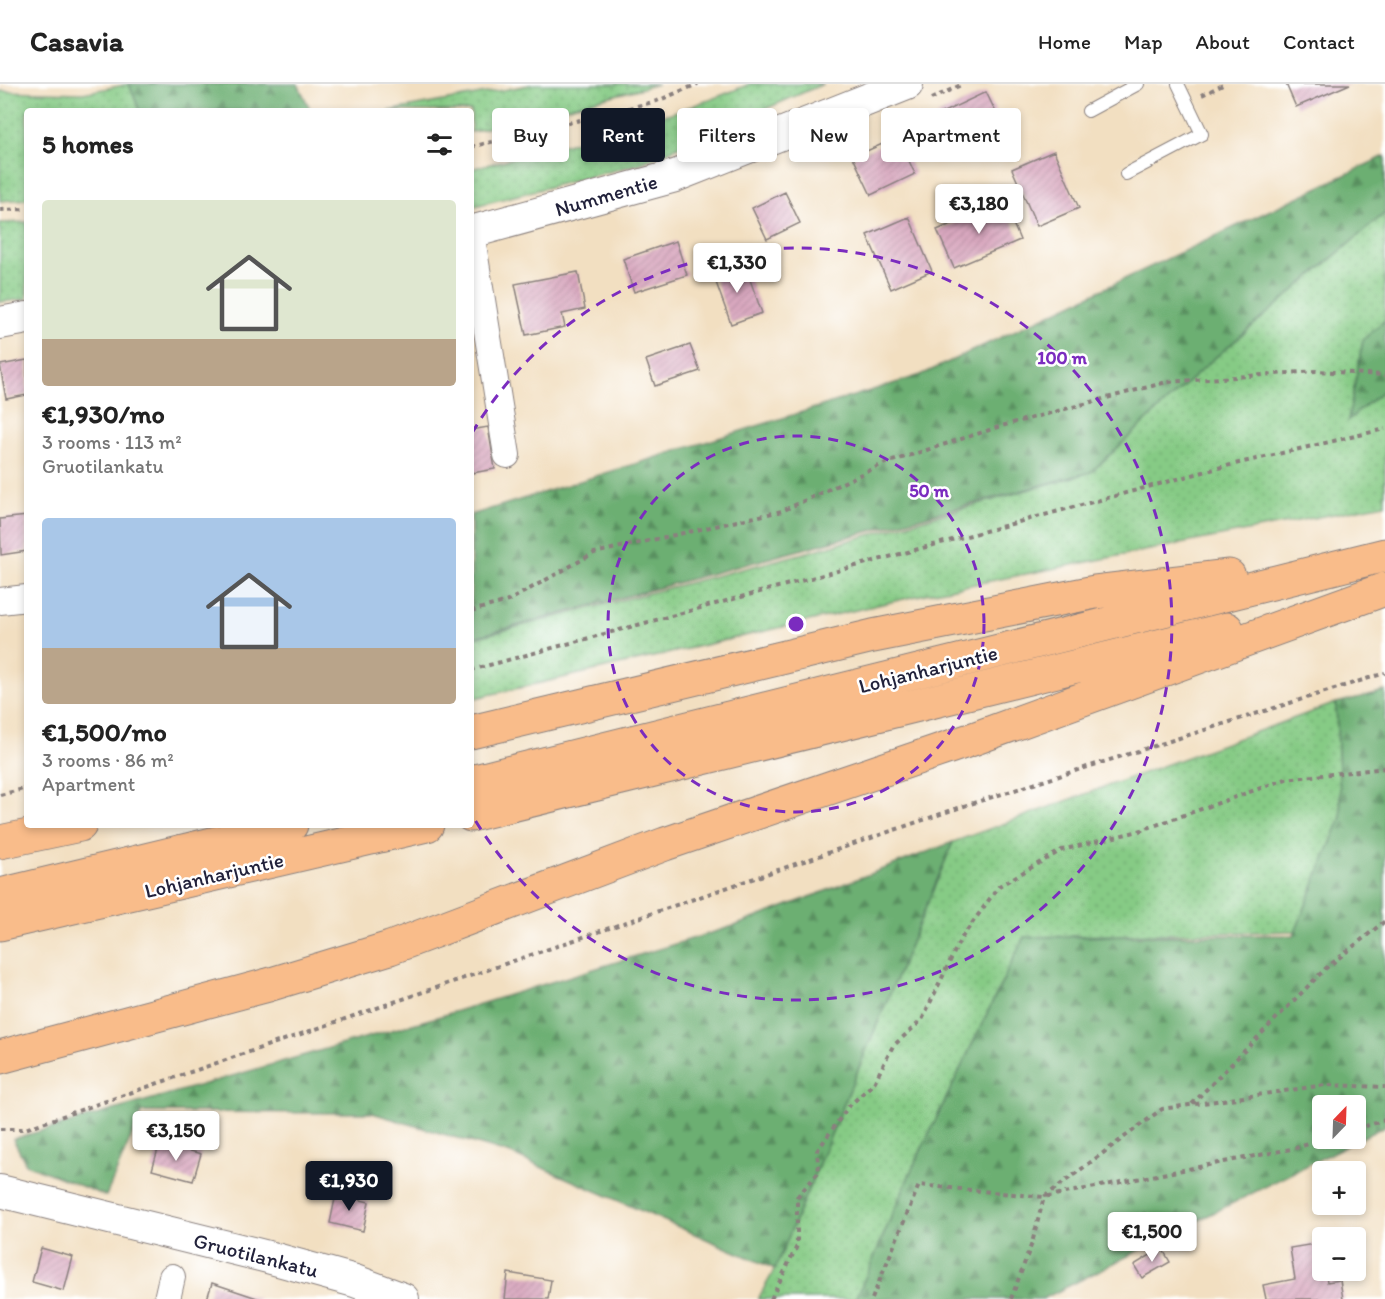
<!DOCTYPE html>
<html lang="en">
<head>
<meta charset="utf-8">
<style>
	:root { --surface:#fff; --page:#f2f2f2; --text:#222; --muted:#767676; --line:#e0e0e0; --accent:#111827 }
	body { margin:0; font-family:Itim,sans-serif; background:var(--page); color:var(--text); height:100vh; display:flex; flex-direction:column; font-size:22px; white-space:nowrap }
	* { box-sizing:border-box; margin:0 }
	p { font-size:20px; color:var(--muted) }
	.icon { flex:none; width:33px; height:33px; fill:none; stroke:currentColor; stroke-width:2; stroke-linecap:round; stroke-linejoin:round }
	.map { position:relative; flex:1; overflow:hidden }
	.panel { position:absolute; left:24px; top:24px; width:450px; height:720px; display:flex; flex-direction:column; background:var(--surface); border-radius:6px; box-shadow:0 3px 9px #0003 }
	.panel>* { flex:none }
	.banner { position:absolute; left:492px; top:24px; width:570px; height:54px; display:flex; gap:12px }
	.needle { width:39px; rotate:23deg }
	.buttons { position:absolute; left:1312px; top:1011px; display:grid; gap:12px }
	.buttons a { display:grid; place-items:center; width:54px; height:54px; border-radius:6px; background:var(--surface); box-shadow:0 3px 9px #0003; font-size:30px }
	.price { position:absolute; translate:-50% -51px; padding:0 14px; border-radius:6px; background:#fff; color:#222; font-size:20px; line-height:39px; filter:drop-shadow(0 2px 3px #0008) }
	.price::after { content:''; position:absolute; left:50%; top:36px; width:18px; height:14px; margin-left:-9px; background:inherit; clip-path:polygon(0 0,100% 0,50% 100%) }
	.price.active { background:var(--accent); color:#fff }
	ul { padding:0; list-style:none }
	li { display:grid; align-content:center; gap:12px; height:318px; padding:0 18px }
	li span { display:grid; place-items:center; height:186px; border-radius:6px; color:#555 }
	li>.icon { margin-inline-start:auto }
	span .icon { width:108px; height:108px; fill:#fffc; stroke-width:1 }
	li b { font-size:26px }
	h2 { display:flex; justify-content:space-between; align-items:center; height:72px; padding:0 18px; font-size:26px }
	.chip { padding:0 21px; border-radius:6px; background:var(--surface); box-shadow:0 3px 9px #0003; font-size:21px; line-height:54px }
	.chip.active { background:var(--accent); color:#fff }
	header { display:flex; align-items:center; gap:36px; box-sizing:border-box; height:84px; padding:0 30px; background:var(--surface); border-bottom:2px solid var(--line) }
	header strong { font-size:28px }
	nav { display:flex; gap:33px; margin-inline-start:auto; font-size:21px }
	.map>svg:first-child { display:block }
	.grass { fill:url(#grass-dots); stroke:#547660; stroke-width:1.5 }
	.forest { fill:url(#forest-firs); stroke:#476856; stroke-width:1.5; fill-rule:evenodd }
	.building { fill:url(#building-hatch) }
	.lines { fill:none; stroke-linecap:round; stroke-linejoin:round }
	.service-casing { stroke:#8a807e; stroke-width:14 }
	.minor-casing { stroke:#8a807e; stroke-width:28 }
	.tertiary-casing { stroke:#8a807e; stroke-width:34 }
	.trunk-casing { stroke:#8a807e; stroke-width:35 }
	.path { stroke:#8a807e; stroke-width:4; stroke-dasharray:4.5 4.5; stroke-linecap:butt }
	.service { stroke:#fff; stroke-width:12 }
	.minor { stroke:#fff; stroke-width:26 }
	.tertiary { stroke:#fff; stroke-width:32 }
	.trunk { stroke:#f9bc8a; stroke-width:33 }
	.ring { fill:none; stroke:#7b2cbf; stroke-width:3; stroke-dasharray:10 8 }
	.labels { text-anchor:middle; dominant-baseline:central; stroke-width:5; stroke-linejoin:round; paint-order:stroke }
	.street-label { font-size:21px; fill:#22223b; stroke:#fff }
	.centre { fill:#7b2cbf; stroke:#fff; stroke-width:3 }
	.ring-label { font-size:18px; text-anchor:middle; font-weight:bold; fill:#7b2cbf; stroke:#fff; stroke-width:5; stroke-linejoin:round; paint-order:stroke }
</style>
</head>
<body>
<header>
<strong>Casavia</strong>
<nav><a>Home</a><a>Map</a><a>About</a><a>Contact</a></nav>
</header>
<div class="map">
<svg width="1385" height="1215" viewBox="0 0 1385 1215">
	<defs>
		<pattern id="grass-dots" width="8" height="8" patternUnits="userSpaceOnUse" patternTransform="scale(1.5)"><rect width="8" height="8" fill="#86cb85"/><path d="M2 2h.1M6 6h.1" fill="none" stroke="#73ae74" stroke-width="1.8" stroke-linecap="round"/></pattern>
		<pattern id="forest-firs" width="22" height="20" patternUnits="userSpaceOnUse" patternTransform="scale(1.5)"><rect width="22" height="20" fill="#6caf72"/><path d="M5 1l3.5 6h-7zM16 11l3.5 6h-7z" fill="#588e5f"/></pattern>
		<pattern id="building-hatch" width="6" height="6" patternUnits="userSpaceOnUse" patternTransform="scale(1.5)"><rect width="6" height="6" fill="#d9a8bf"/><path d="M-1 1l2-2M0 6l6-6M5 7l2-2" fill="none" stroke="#ba90a5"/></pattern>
	</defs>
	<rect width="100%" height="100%" fill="#fff"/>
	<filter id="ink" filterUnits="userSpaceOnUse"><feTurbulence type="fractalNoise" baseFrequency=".0167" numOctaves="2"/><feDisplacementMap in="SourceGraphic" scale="12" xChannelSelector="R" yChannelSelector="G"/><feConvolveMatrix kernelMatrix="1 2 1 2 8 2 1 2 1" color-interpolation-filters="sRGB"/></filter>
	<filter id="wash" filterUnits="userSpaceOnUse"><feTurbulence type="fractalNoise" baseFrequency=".008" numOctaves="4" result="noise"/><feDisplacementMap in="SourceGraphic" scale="24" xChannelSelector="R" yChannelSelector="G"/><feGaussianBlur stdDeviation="1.35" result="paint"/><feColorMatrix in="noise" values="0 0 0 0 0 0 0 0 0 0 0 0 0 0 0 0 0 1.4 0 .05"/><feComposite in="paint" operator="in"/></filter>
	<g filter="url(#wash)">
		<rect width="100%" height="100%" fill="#f2dfc1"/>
		<path class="grass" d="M129,0L140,27H27V115L0,117V7L83,9Z
			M535,0H658L471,48V27H389Z
			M750,0H823L639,80L471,123V85C565,61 661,37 750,0Z
			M1385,129V236L1363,256L1349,335L1385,305V420L934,508L471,615V555L812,467L1091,388L1210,278Z
			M27,138V215L0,218V139Z
			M1336,619L1341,733L1296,847L1024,853L912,1085L856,1215H758L775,1185L953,758Z"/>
		<path class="forest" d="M129,0H298L311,27H140Z
			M1385,72V129L1210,278L1091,388L471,554V431L921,291Z
			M1385,236V305L1348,336L1363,256Z
			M1385,607V1042L1043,1215H856L912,1085L1024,853L1294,851L1341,733L1336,619ZM1323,1022H1356V1054H1323Z
			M953,758L775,1185L511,1070L372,1029L142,1028L106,1112L26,1080L13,1055L444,931L737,841Z"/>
		<g id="blocks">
			<path class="building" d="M1286,0H1350L1296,23Z
				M986,8L1003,43L953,67L937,31Z
				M898,53L915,90L871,111L853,73Z
				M1054,67L1079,124L1037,142L1012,85Z
				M785,108L800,139L767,155L752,124Z
				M1004,118L1020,156L954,184L937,146Z
				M909,133L932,187L891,205L867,151Z
				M676,157L687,191L634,208L623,175Z
				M744,179L762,229L731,240L713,190Z
				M578,188L585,225L562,230L565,243L526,251L515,200Z
				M690,261L700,287L655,302L646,276Z
				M27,276V311L6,315L0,281Z
				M488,343L495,385L472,389L471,346Z
				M27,432V467L1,471L0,435Z
				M160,1058L201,1070L193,1097L152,1086Z
				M336,1110L369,1118L363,1147L330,1139Z
				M1320,1159L1327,1198L1340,1196L1343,1215H1266L1263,1201L1295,1195L1290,1164Z
				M41,1164L73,1173L64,1207L32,1198Z
				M1162,1164L1170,1178L1142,1194L1134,1181Z
				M508,1189L551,1196L548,1215H505Z
				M212,1199L260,1215H207Z"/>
		</g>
	</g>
	<g filter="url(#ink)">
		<use href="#blocks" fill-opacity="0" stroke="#8a807e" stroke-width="1.5"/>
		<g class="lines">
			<defs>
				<path id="service" d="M1088,27L1138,0
					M1126,90L1202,50L1178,0"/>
				<path id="minor" d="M471,148L507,371
					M0,517L27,514
					M167,1215L172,1193"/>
				<path id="tertiary" d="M471,148L675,92L907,0
					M0,239L27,234
					M0,1107L268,1173L355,1197L403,1215"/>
				<path id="trunk" d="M471,648L873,552L1095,508L1229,492
					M471,698L1385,471
					M471,731L1227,545
					M0,758L80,741
					M0,811L291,741
					M0,840L427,741
					M0,973L268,901L390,864L665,760L973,655L1385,505"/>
			</defs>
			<use href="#service" class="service-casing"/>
			<use href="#minor" class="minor-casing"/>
			<use href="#tertiary" class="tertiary-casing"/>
			<use href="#trunk" class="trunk-casing"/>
			<path class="path" d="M1202,11L1225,0
				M931,15L963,0
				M471,63L657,17L698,0
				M0,126L27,125
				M471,527L508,517L594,469L782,427L883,380L1005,341L1167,298L1316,287L1385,291
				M471,586L1222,383L1385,345
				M0,711L27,704
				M1192,1020L1325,885L1385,837
				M0,1045H25L964,722L1385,589
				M1356,1045L1385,1036
				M771,1215L797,1162V1113L819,1088L817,1067L848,1023L874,999L893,962L922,936L960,856L999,802L1062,766L1139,747L1286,695L1385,684
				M872,1215L919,1101L1044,1113L1296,1064L1327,1054
				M1011,1215L1032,1159L1044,1113L1162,1025L1325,1001L1385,1003"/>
			<use href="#service" class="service"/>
			<use href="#minor" class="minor"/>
			<use href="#tertiary" class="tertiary"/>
			<use href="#trunk" class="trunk"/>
		</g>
	</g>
	<g class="ring">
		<circle cx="796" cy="540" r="188"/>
		<path d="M472 349A376 376 0 1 1 472 731"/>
	</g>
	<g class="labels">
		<g class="street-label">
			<text transform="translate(606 111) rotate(-16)">Nummentie</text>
			<text transform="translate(928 585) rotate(-14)">Lohjanharjuntie</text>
			<text transform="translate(214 791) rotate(-13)">Lohjanharjuntie</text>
			<text transform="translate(256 1171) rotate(14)">Gruotilankatu</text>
		</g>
	</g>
	<circle cx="796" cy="540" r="9" class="centre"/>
	<g class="ring-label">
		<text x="1062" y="280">100 m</text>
		<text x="929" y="413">50 m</text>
	</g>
</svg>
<div class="buttons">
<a><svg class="needle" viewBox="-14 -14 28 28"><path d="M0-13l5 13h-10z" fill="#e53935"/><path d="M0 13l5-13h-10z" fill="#767676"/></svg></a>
<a>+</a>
<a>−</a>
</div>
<b class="price" style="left:979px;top:151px">€3,180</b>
<b class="price" style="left:737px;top:210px">€1,330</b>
<b class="price" style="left:176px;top:1078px">€3,150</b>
<b class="price active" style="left:349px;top:1128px">€1,930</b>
<b class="price" style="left:1152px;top:1179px">€1,500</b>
<div class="banner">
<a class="chip">Buy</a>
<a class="chip active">Rent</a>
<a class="chip">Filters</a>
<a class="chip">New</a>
<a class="chip">Apartment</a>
</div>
<section class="panel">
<h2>5 homes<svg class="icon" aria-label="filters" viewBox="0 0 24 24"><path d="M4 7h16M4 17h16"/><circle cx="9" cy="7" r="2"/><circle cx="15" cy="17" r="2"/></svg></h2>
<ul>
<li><span style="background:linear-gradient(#dfe7d0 75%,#b9a48a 0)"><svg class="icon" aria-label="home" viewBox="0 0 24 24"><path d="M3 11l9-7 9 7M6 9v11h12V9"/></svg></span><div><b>€1,930/mo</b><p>3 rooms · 113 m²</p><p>Gruotilankatu</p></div></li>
<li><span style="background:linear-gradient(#a9c7e8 70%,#b9a48a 0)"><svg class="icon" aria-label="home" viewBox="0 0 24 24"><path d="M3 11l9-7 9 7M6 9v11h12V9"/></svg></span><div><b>€1,500/mo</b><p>3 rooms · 86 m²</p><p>Apartment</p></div></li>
</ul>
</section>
</div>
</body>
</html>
